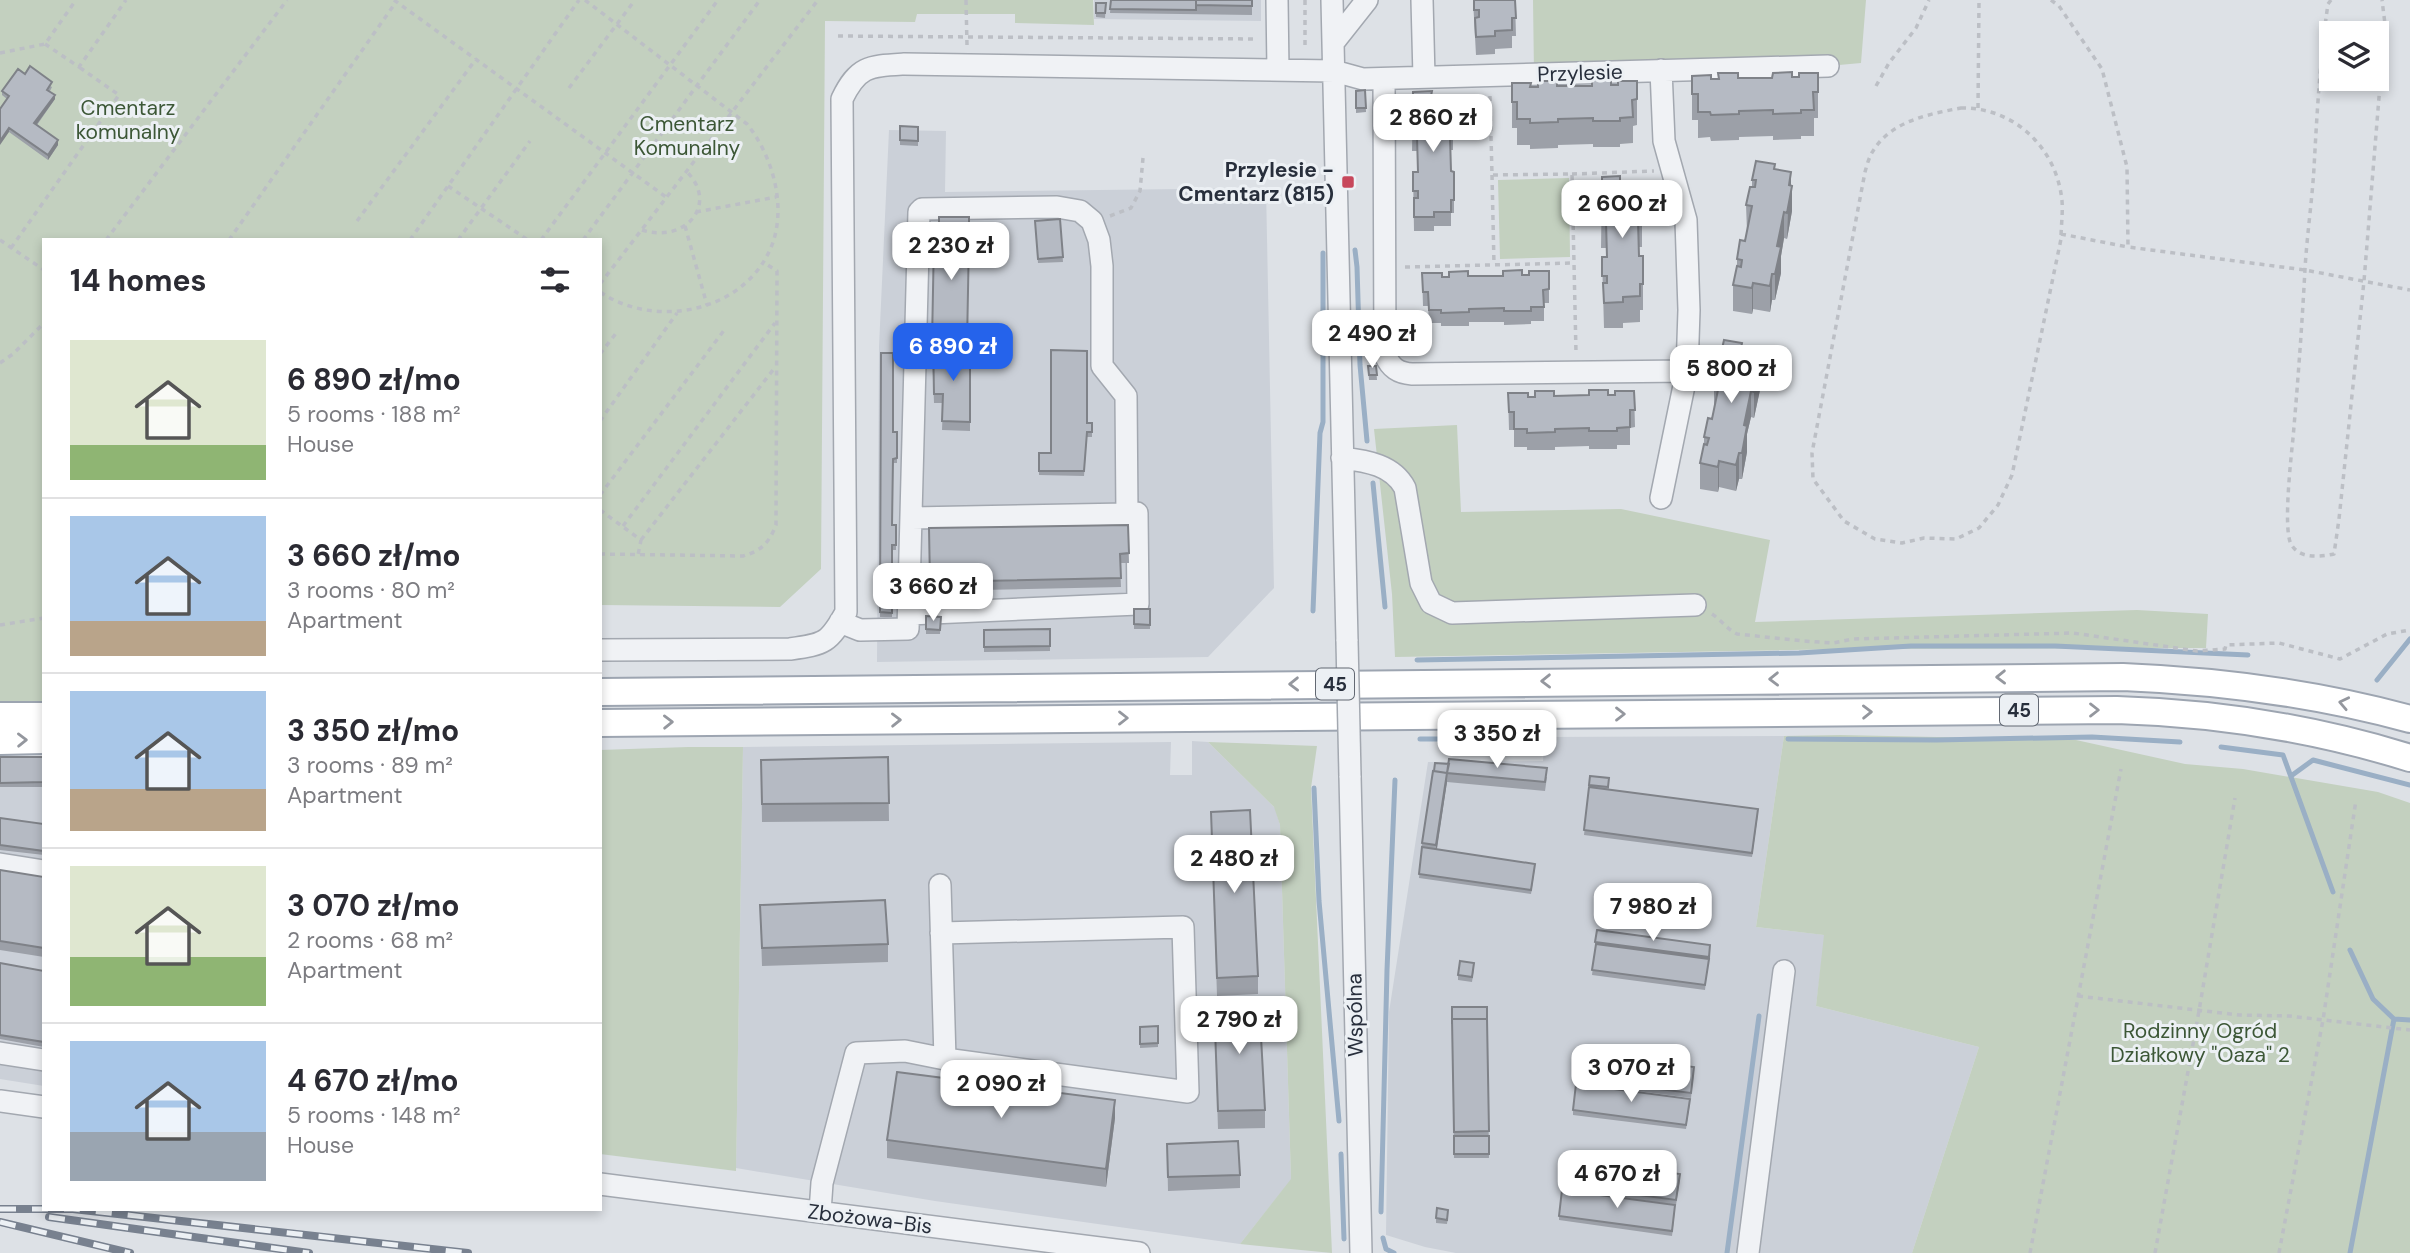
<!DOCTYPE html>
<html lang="en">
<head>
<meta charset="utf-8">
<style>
	:root { --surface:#fff; --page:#f7f7f7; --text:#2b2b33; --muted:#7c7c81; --line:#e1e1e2; --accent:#2563eb }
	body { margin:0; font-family:"DM Sans",sans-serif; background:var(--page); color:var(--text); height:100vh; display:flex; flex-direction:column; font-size:26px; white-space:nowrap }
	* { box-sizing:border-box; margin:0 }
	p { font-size:23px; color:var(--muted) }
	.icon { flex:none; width:38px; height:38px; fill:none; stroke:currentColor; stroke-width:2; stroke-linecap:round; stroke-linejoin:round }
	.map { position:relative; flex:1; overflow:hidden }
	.details { position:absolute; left:42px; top:238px; width:560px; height:973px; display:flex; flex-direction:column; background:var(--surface); border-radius:0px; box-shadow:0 4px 10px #0003 }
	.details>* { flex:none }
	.controls { position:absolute; left:2319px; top:21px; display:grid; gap:14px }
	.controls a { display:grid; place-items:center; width:70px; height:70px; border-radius:0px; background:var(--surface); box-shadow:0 4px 10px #0003; font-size:35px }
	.price { position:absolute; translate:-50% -60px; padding:0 16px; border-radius:14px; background:#fff; color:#222; font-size:23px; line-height:46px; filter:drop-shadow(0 2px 4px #0008) }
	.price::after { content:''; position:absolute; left:50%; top:42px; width:21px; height:16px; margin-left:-10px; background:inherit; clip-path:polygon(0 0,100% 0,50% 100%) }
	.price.active { background:var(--accent); color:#fff }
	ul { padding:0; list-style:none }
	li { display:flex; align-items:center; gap:21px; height:175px; padding:0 28px }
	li+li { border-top:2px solid var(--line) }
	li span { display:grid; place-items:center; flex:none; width:196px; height:140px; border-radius:0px; color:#555 }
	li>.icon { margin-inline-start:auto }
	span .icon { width:84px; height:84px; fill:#fffc; stroke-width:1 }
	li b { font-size:30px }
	h2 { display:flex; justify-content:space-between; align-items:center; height:84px; padding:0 28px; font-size:30px }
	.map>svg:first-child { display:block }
	.built { fill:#cbd0d8 }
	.green { fill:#c3d0bf }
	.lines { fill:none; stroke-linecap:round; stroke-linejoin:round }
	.stream { stroke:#9aafc5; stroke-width:5 }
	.minor-casing { stroke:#a3a8b0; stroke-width:24 }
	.major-casing { stroke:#9da5b1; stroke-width:30 }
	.path { stroke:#bcbfc5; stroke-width:3.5; stroke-dasharray:5 5; stroke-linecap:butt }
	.minor { stroke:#f0f2f5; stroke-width:21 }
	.major { stroke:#fff; stroke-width:26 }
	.rail-casing { stroke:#78818f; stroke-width:8 }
	.rail { stroke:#ecf0f4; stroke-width:5; stroke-dasharray:16; stroke-linecap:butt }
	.minor-bridge-casing { stroke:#a3a8b0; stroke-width:24; stroke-linecap:butt }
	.minor-bridge { stroke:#f0f2f5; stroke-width:21 }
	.wall { fill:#9ca0a8 }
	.shaded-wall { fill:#7f8288 }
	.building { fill:#b5bac3; stroke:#7f8288; stroke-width:2 }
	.oneway { stroke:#94979e }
	.poi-dot { fill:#c7475b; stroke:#ecf0f4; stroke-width:2.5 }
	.labels { text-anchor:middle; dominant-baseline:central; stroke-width:6; stroke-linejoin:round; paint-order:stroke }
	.shield { fill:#ecf0f4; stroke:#636973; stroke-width:2 }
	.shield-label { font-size:19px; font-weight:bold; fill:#282f3c }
	.street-label { font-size:21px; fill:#282f3c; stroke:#ecf0f4 }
	.park-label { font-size:21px; fill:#3c5736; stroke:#ecf0f4 }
	.poi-label { font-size:21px; font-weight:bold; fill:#282f3c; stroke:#ecf0f4; text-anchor:end }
</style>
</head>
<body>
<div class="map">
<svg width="2410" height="1253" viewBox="0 0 2410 1253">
	<rect width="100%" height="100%" fill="#dde1e6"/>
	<path class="built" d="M1094,0H1261V21L1094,19Z
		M889,130L946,131L945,192L1266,188L1274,588L1208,657L877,662L879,347Z
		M1784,736L1756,927L1825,935L1816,1006L1979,1047L1912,1253H1456L1425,1247L1386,1235L1389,1012L1428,762L1543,761L1545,737Z
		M1192,741L1208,742L1275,808L1280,825L1291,1180L1240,1244L935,1201L736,1168L743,747L1171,742L1170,775H1192Z
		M44,757V1086L0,1079V758Z"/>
	<path class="green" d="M0,0H1093L1094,25L1015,23V14H917L915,22L825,21L821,569L780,607L600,605V240H44V701H0Z
		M1533,0H1866L1861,63L1828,66L1534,74Z
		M1569,178L1570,257L1500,259L1498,180Z
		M1457,425L1461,512L1621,509L1770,540L1755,622L2137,610L2208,614L2206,648L1845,649L1395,657L1392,594L1374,429Z
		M1840,735L2076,740L2185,764L2243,769L2378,792L2410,803V1253H1912L1979,1047L1816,1006L1824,935L1756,927L1784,736Z
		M1208,742L1317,746L1311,788L1332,1253L1240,1244L1291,1179L1280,825L1274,807Z
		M688,747H743L736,1171L600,1154V750Z"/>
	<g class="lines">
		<path class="stream" d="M1355,250L1357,267L1360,365L1367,441
			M1373,483L1385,607
			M1313,611L1320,433L1323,422V253
			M1417,660L1799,653L1911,646H2055L2248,655
			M2377,680L2410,639
			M1420,739H1537
			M1788,739L1936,740L2092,737L2180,742
			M2221,747L2283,755L2333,892
			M2291,776L2313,760L2410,785
			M1314,788L1319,901L1339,1121
			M2394,1019L2410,1020
			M1341,1154L1344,1239
			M1381,1212L1387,970L1395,780
			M1383,1238L1386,1249L1394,1253
			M1727,1253L1759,1016
			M2350,1253L2394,1019L2373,999L2350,950"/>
		<defs>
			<path id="minor" d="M1277,0L1278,70
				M1332,0L1347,641
				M1422,0L1424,77
				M1333,43L1367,0
				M1384,79L1385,355C1391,368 1398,373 1412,374L1687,371L1689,310L1686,220L1664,141L1661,70
				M1342,458C1367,461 1393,465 1405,488L1421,583L1431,603L1452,613L1695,605
				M1661,498L1687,371
				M909,614L1138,604L1137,513L1127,514
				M840,622L860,630L908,629L919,212L922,209L1057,207L1080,211L1092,221L1099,240L1102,266V366L1126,396L1127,514L912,518
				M600,650L790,649C825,644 829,643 846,612L842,99C858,66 869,66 904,64L1334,71L1363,79L1828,66
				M1350,776L1361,1253
				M0,864L44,871
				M940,885L945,1059L1188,1092L1183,927L941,933
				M0,1053L44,1060
				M0,1101L44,1107
				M600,1184L1139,1253
				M820,1212L822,1183L856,1053L905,1051L945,1059
				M1748,1253L1784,971"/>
			<path id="major" d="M600,692L2123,677C2221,681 2315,693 2410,719
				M0,716H44
				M600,723L2117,710C2218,713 2314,728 2410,758
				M0,741L44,740"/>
		</defs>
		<use href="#minor" class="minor-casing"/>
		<use href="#major" class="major-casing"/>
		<path class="path" d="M394,0L666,197
			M585,0L747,124C772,155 787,205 772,245C746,312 656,330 600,292
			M966,0L967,45
			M1305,0V50
			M2051,0L2059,6L2102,69L2127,167L2128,247L2305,270L2410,290
			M2331,0L2328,4C2320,58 2317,113 2314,168C2312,201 2307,235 2305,269C2302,325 2298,381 2293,438C2291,458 2283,529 2291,544C2299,559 2319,557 2334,554L2339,519L2364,281L2385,24L2382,0
			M838,36L1258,39
			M45,44L79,67L126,0
			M0,53L45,44L76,0
			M1876,86L1889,63L1916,28L1929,0
			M569,88L635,0
			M1490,96L1492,175L1572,174L1576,353
			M1961,108C2014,107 2057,148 2062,201C2063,213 2061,226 2061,239L2012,475L1998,505L1979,528L1956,539L1924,538L1902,543L1875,539L1844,521L1813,479L1812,453L1865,172C1867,165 1869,157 1873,151C1891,121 1929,114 1961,108Z
			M1978,108L1979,0
			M1572,174L1654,171
			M1492,175L1494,265
			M448,186L528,240
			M696,212L776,197
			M1110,216L1131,208L1140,191L1143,158
			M357,221L476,59
			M685,226L707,305
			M642,230C685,244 720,204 686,171
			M2061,234L2128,247
			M0,240L44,270
			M106,240L287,0
			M229,240L396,2
			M410,240L579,0
			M458,240L530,141
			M541,240L718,0
			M583,240L760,0
			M11,248L119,95L79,67
			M1405,267L1574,263
			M600,284L818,0
			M600,354L617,332
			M0,363L13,354L44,323
			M600,421L677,313
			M600,495L725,329
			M600,510L641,540L638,555
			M623,526L775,323
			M641,540L773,370
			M600,554L743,556C761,551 769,543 776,525L777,271L763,262
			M1712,614C1721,620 1727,629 1737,634L1804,641L1833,643L1853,639L2073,633L2197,651L2225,649L2226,645L2279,643L2340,659L2387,634L2410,630
			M0,625L44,618
			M2078,996L2239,1015L2289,1016L2410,1030
			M2030,1253L2121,769
			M2155,1253L2199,1011L2235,798
			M2279,1253L2323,1020L2356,800"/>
		<use href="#minor" class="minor"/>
		<use href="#major" class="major"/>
		<defs>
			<path id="rail" d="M0,1209H73L468,1253
				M49,1217L309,1253
				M0,1222L130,1253"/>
		</defs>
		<use href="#rail" class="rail-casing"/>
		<use href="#rail" class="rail"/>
		<defs>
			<path id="minor-bridge" d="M1347,641L1350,776"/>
		</defs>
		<use href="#minor-bridge" class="minor-bridge-casing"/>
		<use href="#minor-bridge" class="minor-bridge"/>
	</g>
	<path class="wall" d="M1111,0H1252V15L1110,13Z
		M1473,0H1515L1516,36H1512V48L1495,49V54L1476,55Z
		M1096,3H1106L1105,18L1096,17Z
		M1818,73V118H1814V136H1801V139L1773,140V136L1739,137V140L1711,141L1710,137L1698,138V120H1692V76L1711,79L1799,77Z
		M25,74L52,87L50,91L55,99L37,125L58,145L48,160L9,132L7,99L2,95V91Z
		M1637,81V125L1633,126V143L1620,144V147H1593V144L1558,145V148L1530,149V145H1517V128H1512V83L1531,87L1618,85Z
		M1365,90L1366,112L1356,113V91Z
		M1413,92L1431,96L1449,109H1453V150H1450L1451,171L1454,200V213H1451V226H1434V231H1414L1413,172H1418L1417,151H1412Z
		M900,126L918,127V146L900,145Z
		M1775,169L1791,185L1792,211L1787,239L1784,238L1781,256V273L1775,300H1772L1770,312L1753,309L1752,314L1733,311V285L1737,267V259L1745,241L1747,231L1746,205L1752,187V180Z
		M1602,177L1620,182L1638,194L1642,221V247H1639V256H1643V310H1640V322L1623,323V328H1604L1602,257H1606V248H1601Z
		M939,217H969L967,348H942V352H970V431L942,430L943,403H934L932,348L934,238H939Z
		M1060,219L1063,262L1038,263L1035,221Z
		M1549,271V303H1544V321H1531V324L1504,325V322H1469V326H1441V323H1429L1428,306H1423L1422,273L1442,277L1522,275Z
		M1742,348L1758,364L1760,390L1754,418L1751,417L1747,434V452L1742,479H1739L1736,491L1719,487L1718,492L1700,489V463L1704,444V437L1712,419L1714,409V384L1720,366V358Z
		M881,353L893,432H897V463H893V525H896V550H892V617H880Z
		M1368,366H1376L1377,380H1369Z
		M1634,391L1635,427L1630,428V445H1617V449H1589V446L1555,447V450H1527V447H1514V430H1509L1508,393L1528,397L1608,395Z
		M1087,423H1092V437H1087L1084,476L1039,475V453H1051Z
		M1128,525L1129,563H1120L1121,587L930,591L929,528Z
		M1134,609H1150V629H1134Z
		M926,616L941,617L940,634H926Z
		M1050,629V651L984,652V630Z
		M0,757H44V787H0Z
		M888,757L889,821L762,822L761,760Z
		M1433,771L1547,777L1545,791L1447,782L1437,849L1535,868L1531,894L1419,878L1422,843Z
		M1590,776L1609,778V790L1758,814L1752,857L1584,835Z
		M1211,812L1258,976V994L1217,996Z
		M0,818L44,824V855L0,850Z
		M0,870L44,877V957L0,950Z
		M760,905L888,944V962L762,966Z
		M1597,930L1710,945L1705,990L1592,975Z
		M0,963L44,971V1047L0,1039Z
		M1474,968L1472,982L1458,980V975Z
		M1214,1001L1265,1110V1128L1218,1129Z
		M1452,1007H1487L1489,1158H1454Z
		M1158,1026V1047L1140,1048V1027Z
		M1694,1072L1691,1098L1577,1083V1079Z
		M1690,1103L1686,1129L1573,1115V1110Z
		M1115,1118L1106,1187L887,1158V1140Z
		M1167,1144L1240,1175V1188L1168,1191Z
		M1680,1179L1676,1205L1563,1189V1185Z
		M1675,1210L1672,1236L1559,1220V1216Z
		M1448,1214L1447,1224L1436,1223V1218Z"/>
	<path class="shaded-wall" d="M55,95V99L34,128V123Z
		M9,128V132L0,145V141Z
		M58,140V145L48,160V155Z
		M1791,172V193L1792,186V211L1787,239L1789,185Z
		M1784,212V238L1781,256V273L1775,300V274L1777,246Z
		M1772,274V300L1770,312V286Z
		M1753,283V309L1752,314V288Z
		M1758,352L1760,390L1754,418V392L1756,364Z
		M1751,391V417L1747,434V452L1742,479V453L1744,425Z
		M1739,453V479L1736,491V465Z
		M1719,461V487L1718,492V467Z
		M1447,773V782L1436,854V845Z
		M1115,1100V1118L1106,1187V1169Z"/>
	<path class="building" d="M1111,0H1196V10L1110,9Z
		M1196,0H1252V6L1196,5Z
		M1474,0H1515L1516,18H1512V30L1495,31V36L1476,37L1475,18L1479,17V10H1474Z
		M1096,3H1106L1105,13H1096Z
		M30,66L52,82L47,90L55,95L34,123L58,140L48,155L9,128L0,141V109L9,96L2,91L18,69L25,74Z
		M1792,72V77H1799V73H1818V92H1813L1814,110H1801V113L1773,114V110L1739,111V114L1711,115L1710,112H1698V94H1692V76L1711,75V79H1719L1718,73H1738V78H1772L1773,73Z
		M1592,80H1611V85H1618V81H1637V99L1632,100L1633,117L1620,118V121H1593V118L1558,119V122L1530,123V119H1517V102H1512V83H1531L1530,87H1538V81H1557V86H1592Z
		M1365,90L1366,108H1356V91Z
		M1432,91L1431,96H1449V109H1453V137H1450L1451,171L1454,172V200H1451V212H1434V217H1414V198H1418V191H1413V172H1418L1417,137H1412V118H1417V111H1413V92Z
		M900,126L918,127V141L900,140Z
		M1756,161L1775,164L1774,169L1791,172L1789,185L1792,186L1787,213L1784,212L1777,246L1781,247L1775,274H1772L1770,286L1753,283L1752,288L1733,285L1737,266L1741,267L1742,260L1737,259L1740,240L1745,241L1752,206L1746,205L1750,187H1755L1756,180H1752Z
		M1620,176V182L1638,181V194H1641L1642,221H1638L1639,256H1643V284H1640V296L1623,297V302L1604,303L1603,283H1607V276H1602V257H1607L1606,222H1601V203H1606V196H1602V177Z
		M939,217H969V235H958V238H969L967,344L942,343V339L933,338L932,343L934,238H951V235H939Z
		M1060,219L1063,257L1038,259L1035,221Z
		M1522,270V275H1529V271H1549V289L1543,290L1544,307H1531V311H1504V308L1469,309V312L1441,313V310H1429L1428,292H1423L1422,273H1442V277H1449V272L1468,271V276H1503V271Z
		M933,338L942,339L941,352H970V422L942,421L943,394H934Z
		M1724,340L1742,343L1741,348L1758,352L1756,364H1760L1754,392L1751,391L1744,425L1747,426L1742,453H1739L1736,465L1719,461L1718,467L1700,463L1704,444L1707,445L1709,438L1704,437L1708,418L1712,419L1719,385L1714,384L1718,365L1722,366L1724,359L1720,358Z
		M1051,350L1087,351V423H1092V432H1087L1084,471H1039V453H1051Z
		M881,353H893V432H897V458L893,459L892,525H896V545H892V613L880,612Z
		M1368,366H1376L1377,375H1369Z
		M1589,390H1608V395H1615V391H1634L1635,410H1630V427L1617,428V431H1589V428L1555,429V432L1527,433V429H1514V412H1509L1508,393H1528V397H1535V391H1554V396L1589,395Z
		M1128,525L1129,553L1120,554L1121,578L930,582L929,528Z
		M1134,609H1150V625L1134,624Z
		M926,616L941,617L940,630L926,629Z
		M1050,629V646L984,647V630Z
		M0,757H44V782L0,783Z
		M888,757L889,803L762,804L761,760Z
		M1449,759L1547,768L1545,782L1447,773Z
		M1435,763L1449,764L1447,773L1434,771Z
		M1433,771L1447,773L1436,845L1422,843Z
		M1590,776L1609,778L1608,787L1589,785Z
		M1589,787L1758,809L1752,853L1584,830Z
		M1250,810L1258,976L1217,978L1211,812Z
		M0,818L44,824V851L0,845Z
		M1422,847L1535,864L1531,890L1419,874Z
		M0,870L44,877V948L0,941Z
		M885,900L888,944L762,948L760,905Z
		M1597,930L1710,945L1709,957L1595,942Z
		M1596,944L1709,959L1705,985L1592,970Z
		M1460,961L1474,963L1472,977L1458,975Z
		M0,963L44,971V1042L0,1035Z
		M1259,1000L1265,1110L1218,1111L1214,1001Z
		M1452,1007H1487V1019H1452V1024Z
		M1452,1019H1487L1489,1131L1454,1132Z
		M1158,1026V1043L1140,1044V1027Z
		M1581,1053L1694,1067L1691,1093L1577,1079Z
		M897,1072L1115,1100L1106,1169L887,1140Z
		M1576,1084L1690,1099L1686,1125L1573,1110Z
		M1454,1136H1489V1154H1454Z
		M1238,1141L1240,1175L1168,1177L1167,1144Z
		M1566,1159L1680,1174L1676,1200L1563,1185Z
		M1562,1190L1675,1205L1672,1231L1559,1216Z
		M1437,1208L1448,1210L1447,1220L1436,1218Z"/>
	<defs><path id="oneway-chevron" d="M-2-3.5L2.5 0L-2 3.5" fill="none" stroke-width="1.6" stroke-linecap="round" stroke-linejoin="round" transform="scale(1.75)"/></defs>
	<g class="oneway">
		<use href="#oneway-chevron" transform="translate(2001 677) rotate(179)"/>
		<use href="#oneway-chevron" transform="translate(1774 679) rotate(179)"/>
		<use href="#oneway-chevron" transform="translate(1546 681) rotate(179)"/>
		<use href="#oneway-chevron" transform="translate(1294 684) rotate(179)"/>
		<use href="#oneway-chevron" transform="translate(2344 703) rotate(-168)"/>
		<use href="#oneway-chevron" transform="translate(2094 710)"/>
		<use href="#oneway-chevron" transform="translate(1867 712) rotate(-1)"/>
		<use href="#oneway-chevron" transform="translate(1620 714)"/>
		<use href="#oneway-chevron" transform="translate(1123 718)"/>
		<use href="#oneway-chevron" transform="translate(896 720) rotate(-1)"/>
		<use href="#oneway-chevron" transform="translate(668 722) rotate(-1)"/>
		<use href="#oneway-chevron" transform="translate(22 740) rotate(-1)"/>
	</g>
	<rect class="poi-dot" x="1341" y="175" width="14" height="14" rx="3.5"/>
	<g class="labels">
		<g class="shield">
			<rect x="1316" y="668.5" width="38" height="31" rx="5"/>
			<rect x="2000" y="694.5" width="38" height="31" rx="5"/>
		</g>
		<g class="shield-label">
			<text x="1335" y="684">45</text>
			<text x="2019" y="710">45</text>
		</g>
		<g class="street-label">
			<text transform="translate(1580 73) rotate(-2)">Przylesie</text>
			<text transform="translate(1355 1015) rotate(-91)">Wspólna</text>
			<text transform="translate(870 1219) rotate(7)">Zbożowa-Bis</text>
		</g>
		<g class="park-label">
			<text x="128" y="108">Cmentarz<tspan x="128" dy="24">komunalny</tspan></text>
			<text x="687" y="124">Cmentarz<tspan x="687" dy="24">Komunalny</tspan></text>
			<text x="2200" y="1031">Rodzinny Ogród<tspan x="2200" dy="24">Działkowy "Oaza" 2</tspan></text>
		</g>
		<g class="poi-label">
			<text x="1334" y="170">Przylesie -<tspan x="1334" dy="24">Cmentarz (815)</tspan></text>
		</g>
	</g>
</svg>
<div class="controls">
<a><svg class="icon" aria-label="layers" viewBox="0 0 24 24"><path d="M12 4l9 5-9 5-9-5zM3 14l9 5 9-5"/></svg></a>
</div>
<b class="price" style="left:1433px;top:154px">2 860 zł</b>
<b class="price" style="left:1622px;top:240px">2 600 zł</b>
<b class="price" style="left:951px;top:282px">2 230 zł</b>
<b class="price" style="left:1372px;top:370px">2 490 zł</b>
<b class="price active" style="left:953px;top:383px">6 890 zł</b>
<b class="price" style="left:1731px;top:405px">5 800 zł</b>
<b class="price" style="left:933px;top:623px">3 660 zł</b>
<b class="price" style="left:1497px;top:770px">3 350 zł</b>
<b class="price" style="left:1234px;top:895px">2 480 zł</b>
<b class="price" style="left:1653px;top:943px">7 980 zł</b>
<b class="price" style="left:1239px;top:1056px">2 790 zł</b>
<b class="price" style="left:1631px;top:1104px">3 070 zł</b>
<b class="price" style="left:1001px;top:1120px">2 090 zł</b>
<b class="price" style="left:1617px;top:1210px">4 670 zł</b>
<section class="details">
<h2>14 homes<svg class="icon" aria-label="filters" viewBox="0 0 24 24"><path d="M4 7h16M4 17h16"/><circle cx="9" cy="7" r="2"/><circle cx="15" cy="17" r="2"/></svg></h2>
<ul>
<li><span style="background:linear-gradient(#dfe7d0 75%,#8fb573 0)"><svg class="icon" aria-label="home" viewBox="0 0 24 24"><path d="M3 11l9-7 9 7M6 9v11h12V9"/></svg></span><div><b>6 890 zł/mo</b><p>5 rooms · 188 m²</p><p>House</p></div></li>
<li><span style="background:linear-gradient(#a9c7e8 75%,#b9a48a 0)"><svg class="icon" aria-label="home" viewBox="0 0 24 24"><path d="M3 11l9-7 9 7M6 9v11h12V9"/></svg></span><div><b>3 660 zł/mo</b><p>3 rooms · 80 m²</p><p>Apartment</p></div></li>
<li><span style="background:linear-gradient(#a9c7e8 70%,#b9a48a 0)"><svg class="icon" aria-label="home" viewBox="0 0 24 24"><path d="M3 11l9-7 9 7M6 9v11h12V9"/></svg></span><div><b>3 350 zł/mo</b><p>3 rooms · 89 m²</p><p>Apartment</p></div></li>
<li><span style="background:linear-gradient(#dfe7d0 65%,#8fb573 0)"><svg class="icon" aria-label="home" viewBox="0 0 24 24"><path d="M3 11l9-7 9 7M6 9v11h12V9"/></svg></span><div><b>3 070 zł/mo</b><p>2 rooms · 68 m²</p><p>Apartment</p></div></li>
<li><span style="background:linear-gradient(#a9c7e8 65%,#9aa5b1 0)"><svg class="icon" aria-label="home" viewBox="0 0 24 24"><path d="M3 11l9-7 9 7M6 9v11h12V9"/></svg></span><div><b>4 670 zł/mo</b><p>5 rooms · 148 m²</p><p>House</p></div></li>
</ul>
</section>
</div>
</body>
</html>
